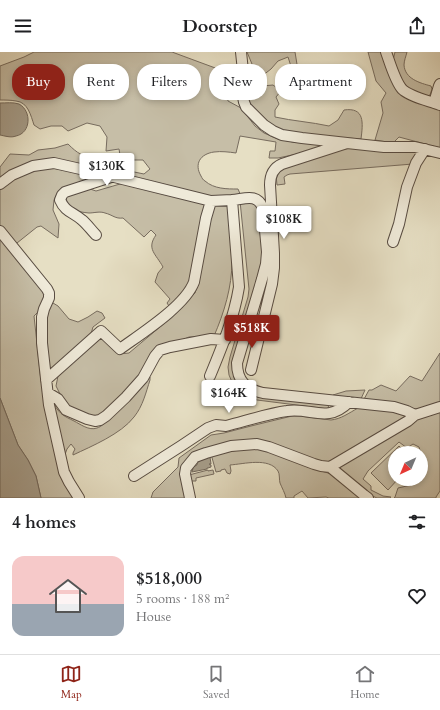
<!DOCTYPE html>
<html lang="en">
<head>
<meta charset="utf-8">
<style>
	:root { --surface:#fff; --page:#f2f2f2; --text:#202124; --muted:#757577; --line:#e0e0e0; --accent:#8f2418 }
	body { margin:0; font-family:Cardo,serif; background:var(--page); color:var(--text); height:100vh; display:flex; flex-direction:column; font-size:15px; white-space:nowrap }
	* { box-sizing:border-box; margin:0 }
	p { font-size:13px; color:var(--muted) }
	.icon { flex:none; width:22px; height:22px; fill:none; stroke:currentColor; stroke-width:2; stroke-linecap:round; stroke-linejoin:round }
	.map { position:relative; height:446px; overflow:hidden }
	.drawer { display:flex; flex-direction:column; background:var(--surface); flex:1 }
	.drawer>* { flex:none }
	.hud { position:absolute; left:12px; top:12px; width:416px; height:36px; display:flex; gap:8px }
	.needle { width:26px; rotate:224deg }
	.tools { position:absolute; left:388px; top:394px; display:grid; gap:8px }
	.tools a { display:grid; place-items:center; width:40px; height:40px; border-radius:50%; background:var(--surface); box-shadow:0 2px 6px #0003; font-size:20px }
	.price { position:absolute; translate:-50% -34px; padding:0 9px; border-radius:4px; background:#fff; color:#222; font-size:13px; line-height:26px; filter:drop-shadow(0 1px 2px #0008) }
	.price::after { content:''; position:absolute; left:50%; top:24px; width:12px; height:9px; margin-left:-6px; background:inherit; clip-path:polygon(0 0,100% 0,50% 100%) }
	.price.selected { background:var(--accent); color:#fff }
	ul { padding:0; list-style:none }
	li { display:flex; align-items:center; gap:12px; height:100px; padding:0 12px }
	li+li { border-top:1px solid var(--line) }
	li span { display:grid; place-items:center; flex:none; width:112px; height:80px; border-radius:12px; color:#555 }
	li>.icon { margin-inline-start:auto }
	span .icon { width:48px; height:48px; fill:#fffc; stroke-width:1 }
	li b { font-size:17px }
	h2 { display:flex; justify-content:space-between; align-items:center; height:48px; padding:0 12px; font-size:17px }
	.pill { padding:0 14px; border-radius:16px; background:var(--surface); box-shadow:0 2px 6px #0003; font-size:14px; line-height:36px }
	.pill.selected { background:var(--accent); color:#fff }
	header { display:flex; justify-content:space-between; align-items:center; height:52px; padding:0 12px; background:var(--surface); font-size:18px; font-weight:700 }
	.tab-bar { display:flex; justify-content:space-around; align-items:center; height:56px; border-top:1px solid var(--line); background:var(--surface); font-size:11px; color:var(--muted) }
	.tab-bar a { display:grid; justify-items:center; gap:2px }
	.tab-bar .selected { color:var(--accent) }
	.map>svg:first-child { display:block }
	.green { fill:#c6bea7; stroke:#776c5f }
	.water { fill:#a59c89; stroke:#73685b }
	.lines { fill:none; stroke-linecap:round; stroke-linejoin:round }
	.minor-casing { stroke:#584c42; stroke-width:12 }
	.minor { stroke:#efead9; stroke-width:10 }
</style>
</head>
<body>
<header><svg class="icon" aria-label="menu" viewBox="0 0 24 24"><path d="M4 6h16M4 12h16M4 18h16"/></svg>Doorstep<svg class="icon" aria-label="share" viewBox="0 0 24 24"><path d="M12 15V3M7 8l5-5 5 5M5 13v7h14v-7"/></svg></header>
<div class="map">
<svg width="440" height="446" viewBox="0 0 440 446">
	<rect width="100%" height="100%" fill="#e6dfc4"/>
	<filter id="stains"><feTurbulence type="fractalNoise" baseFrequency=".005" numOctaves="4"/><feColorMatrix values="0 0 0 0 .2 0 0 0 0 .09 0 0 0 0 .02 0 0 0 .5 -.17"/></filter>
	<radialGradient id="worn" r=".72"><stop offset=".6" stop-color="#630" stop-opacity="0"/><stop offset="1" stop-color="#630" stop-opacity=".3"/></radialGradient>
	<path class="green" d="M34,0H172L218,17L223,30L228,49L241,56L255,74L264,81L278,87L293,90L321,91L326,94L316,98L278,106H269L270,99H275L276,90L240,84L236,101C229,100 221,99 214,100C200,102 194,112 201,124C202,126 203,128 205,129C214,137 227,137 238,137L241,144L213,146L50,109L0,127V115L10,102L29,103L38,98L55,96L68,92C77,101 84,106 97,106L105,114L144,122L150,117L143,108H128L120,103L119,97L106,99L107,85L100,74L87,71L68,79L62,74H51L40,77L34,73C31,64 28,50 16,49C11,48 5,48 0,48V14L24,5Z
		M247,0H295L301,37L298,36L288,5L278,9L271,17L262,24L257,32L262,34L273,33L281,39L276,45L279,52L275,58V65C293,69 311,70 329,74L338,68L344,58C365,55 363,71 361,87L306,83L281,79L265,70L246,47V16L252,12Z
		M368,0H381L387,16L394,30L440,57V96L399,85L393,91L375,88L383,61L381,50L386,41L376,29Z
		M395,0H407C406,4 404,9 404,13C405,27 420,31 431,34L432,37L430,43L428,44L404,35L393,8Z
		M354,96L419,100L413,112L290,122L287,123L284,125L285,132L277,133L276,123L281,117L344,97Z
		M52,116L97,124L62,137L57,142L54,148L53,158L59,172L58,186L41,174L37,175L17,191L15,192L4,180L0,173V135L28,119Z
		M120,132H127L197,149L206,154L191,227L186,238L169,254L167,251L170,247L155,230L158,221L163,215C156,202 146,197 156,183L151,178L144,185L123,166C115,167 113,163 105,161C100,159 94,161 89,161C78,160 68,158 66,146L69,143L90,137L96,139Z
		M249,148L258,154L264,200L237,304L243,334L329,351L328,357L257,348L249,345L243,342L237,337L232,330L229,323L228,315L230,305L248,245L249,237L240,149Z
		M223,152L230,154C230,172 232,191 232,209C232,235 224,261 214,284L189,285L177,290L162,294L140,325L105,361L93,366L65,352L56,334L58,324L99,286H101L119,302L129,301L167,269L195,241L200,225L208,173L214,153Z
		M0,183L43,236L46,245L40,258L34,264L41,329L55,398L74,446H41L36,424L28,408L18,393L0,346Z
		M53,251L58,254L69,267L78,270L88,265L97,259L102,261L105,266L93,275L90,285L52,317H50L43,269L51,252Z
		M440,301V351L418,357H412L363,349L369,338H372L381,333L396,339L410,324L422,329Z
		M150,325V328C146,340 143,354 134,365C121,382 92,394 73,403V401L75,397L71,392L67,397L64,405L54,354H55C61,363 64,364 74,369C80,372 89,379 97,376C101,375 106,370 109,367C124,355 138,340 150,325Z
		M365,338L360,349L333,346V343L346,339Z
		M358,356L399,360L405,363L407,365L326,412L274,393L191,405L188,446H151L153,440L178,415L179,406L211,383L224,381L251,374L292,364H300L331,368C341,367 349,361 358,356Z
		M440,357V439L436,445V446H394L395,445L398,436L411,433L415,427H421V401L419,395L413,392L407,396L399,390L368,419L363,427L371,434V438L383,444L391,445L390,446H377L370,443L340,418V414L426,362Z
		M399,394L406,401H395V427H398L388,438L371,421Z
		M245,396L267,398L308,415L328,421L334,423L364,446H329L326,445L308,446L302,439L294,444V446H286C285,441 282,436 280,431C279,428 280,422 278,419C269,405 244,412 230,413L231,419L230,422L227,421L225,417L221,418V419L216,420L211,402Z
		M208,418V419L213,418L214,422L196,426V429H191L189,423Z"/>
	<path class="water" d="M0,51C6,51 13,50 19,52C32,59 31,81 16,84C11,86 5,84 0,83Z
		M0,346L18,393L28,408L36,424L41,446H0Z
		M210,405L211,412H209L211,413V415L208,416H207V417L192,420L193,416L195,414L197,413V411L202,407Z"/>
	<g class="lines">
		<defs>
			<path id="minor" d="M241,0L243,19L242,40L244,50L246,55L264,73L273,79L282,83L302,86L347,91L384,95H415L440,101
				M386,0C390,11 395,29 402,37C410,45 430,49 440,53
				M434,51L439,34L440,32
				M0,132L12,123L33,114L54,111L98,121L211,149L232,148L239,235C234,266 222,295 210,324
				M232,148C245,147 257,141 263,156L267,200L266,212L262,227L237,311C237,329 246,337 263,341L394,355L407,359L415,363
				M0,179L47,237L49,241V246L44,257L42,265V291L49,353L64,420L69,430L79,446
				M96,183C91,178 87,172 82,168C73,160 65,160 60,148L62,143L65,140L111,125
				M393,190L399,172L407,135L416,111L425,97
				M251,318L272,232L274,216V201L270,133C270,123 273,116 282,112L347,91
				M46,328L101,279L120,297C142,281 185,254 194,230L206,166L211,149
				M48,341L58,347L66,358L87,367L95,369L100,368L106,364L126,345L143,326L155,304L160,298L170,295L211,287L225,288
				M330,415L364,443L368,446
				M134,424L181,394L208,376L216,373L226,374C246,369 266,362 287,359C311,355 327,372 349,350
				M190,446L185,422L186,416L195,405L206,401L231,394L257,392L269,395L314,412L321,414L330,415L408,369L415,363L440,355"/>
		</defs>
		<use href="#minor" class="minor-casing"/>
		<use href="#minor" class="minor"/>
	</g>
	<rect width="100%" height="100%" filter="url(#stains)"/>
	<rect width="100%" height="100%" fill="url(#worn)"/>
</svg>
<div class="tools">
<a><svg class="needle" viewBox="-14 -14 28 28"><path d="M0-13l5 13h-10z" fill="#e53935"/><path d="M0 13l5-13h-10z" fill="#757577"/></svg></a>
</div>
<b class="price" style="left:107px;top:135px">$130K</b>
<b class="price" style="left:284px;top:188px">$108K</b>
<b class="price selected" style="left:252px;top:297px">$518K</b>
<b class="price" style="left:229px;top:362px">$164K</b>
<div class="hud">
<a class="pill selected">Buy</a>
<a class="pill">Rent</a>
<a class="pill">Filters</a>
<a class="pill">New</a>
<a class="pill">Apartment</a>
</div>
</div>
<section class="drawer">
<h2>4 homes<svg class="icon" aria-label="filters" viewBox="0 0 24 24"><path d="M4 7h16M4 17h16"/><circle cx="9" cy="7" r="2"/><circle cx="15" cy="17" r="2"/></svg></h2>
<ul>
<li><span style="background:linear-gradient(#f6c9c9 60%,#9aa5b1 0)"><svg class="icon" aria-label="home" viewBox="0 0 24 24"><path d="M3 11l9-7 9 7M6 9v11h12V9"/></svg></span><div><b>$518,000</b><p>5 rooms · 188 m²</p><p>House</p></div><svg class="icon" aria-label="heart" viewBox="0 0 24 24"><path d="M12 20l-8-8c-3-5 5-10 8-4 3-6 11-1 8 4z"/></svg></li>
</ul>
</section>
<nav class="tab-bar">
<a class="selected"><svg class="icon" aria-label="map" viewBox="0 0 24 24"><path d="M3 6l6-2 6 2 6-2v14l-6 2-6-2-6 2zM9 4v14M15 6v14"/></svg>Map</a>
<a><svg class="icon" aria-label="saved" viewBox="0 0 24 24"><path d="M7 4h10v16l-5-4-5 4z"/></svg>Saved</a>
<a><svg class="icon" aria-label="home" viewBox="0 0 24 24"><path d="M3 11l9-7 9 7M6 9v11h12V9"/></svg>Home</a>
</nav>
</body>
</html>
